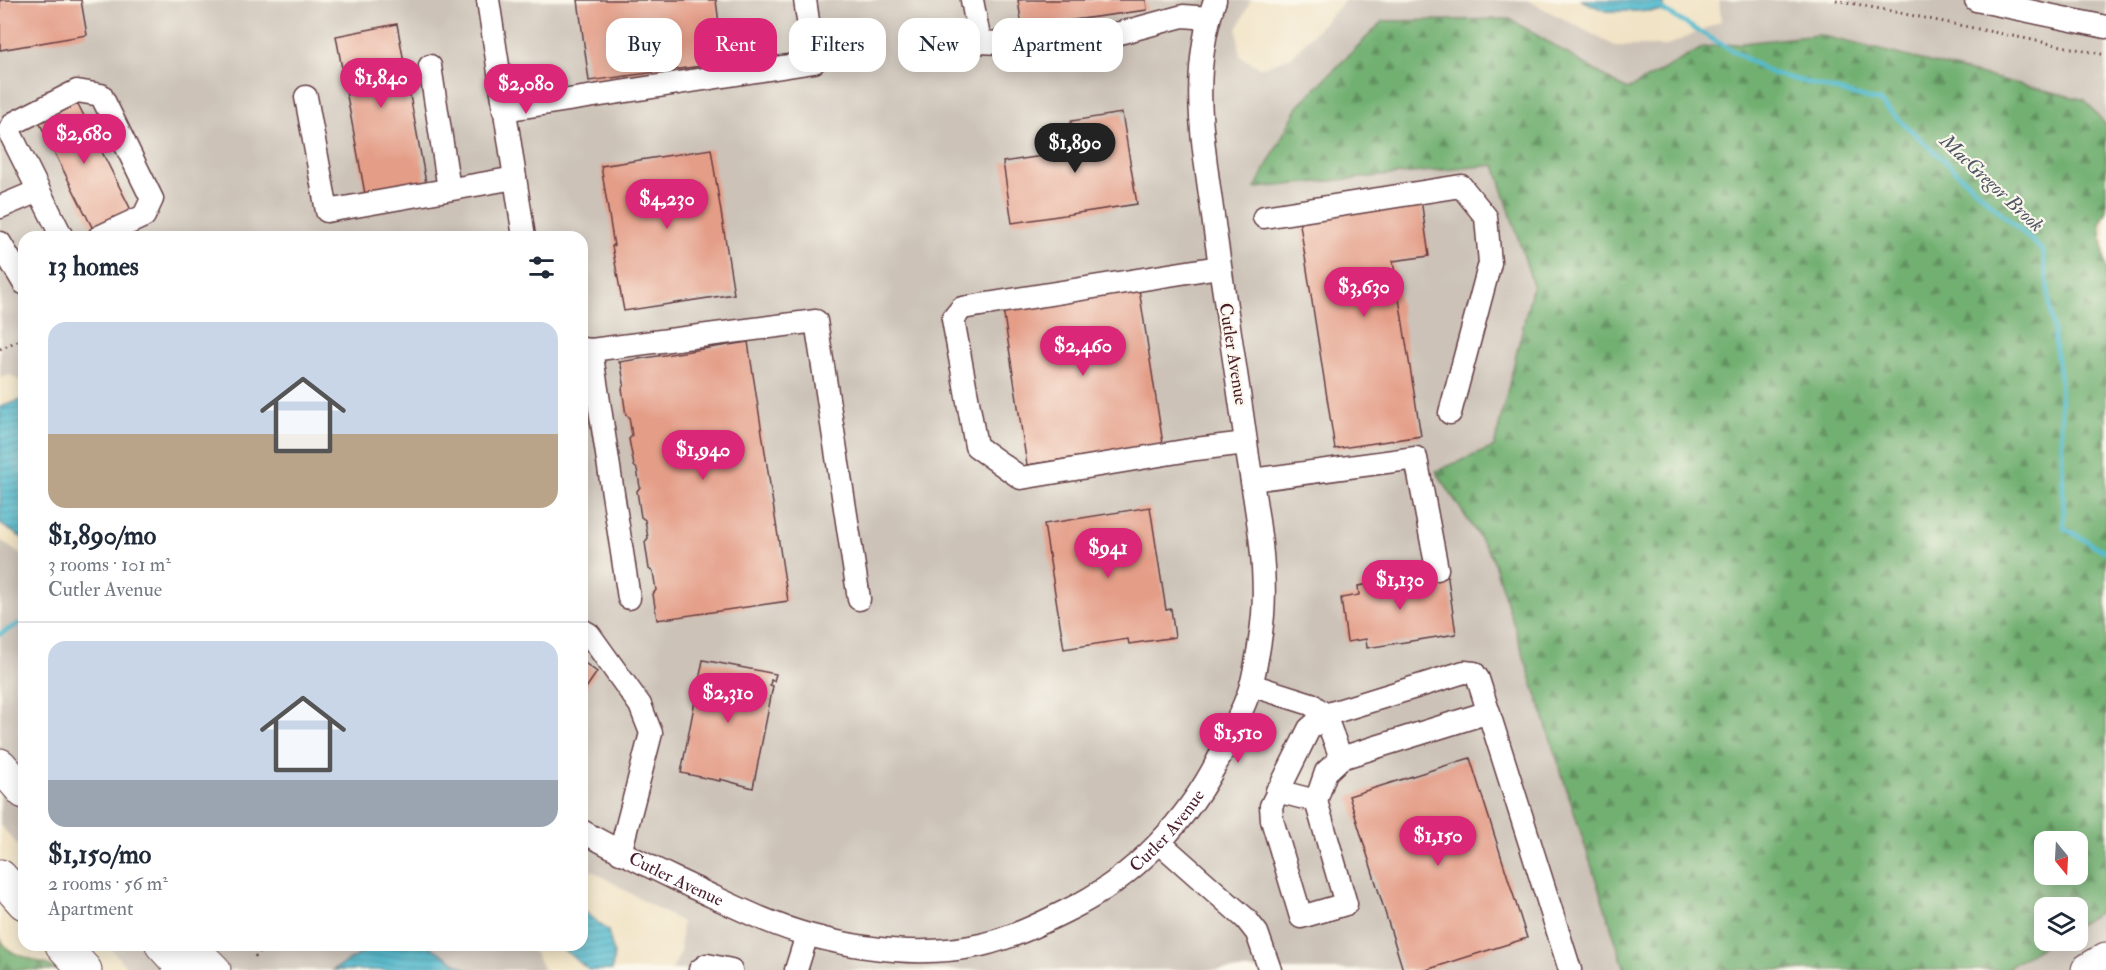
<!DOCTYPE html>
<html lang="en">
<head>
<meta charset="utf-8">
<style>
	:root { --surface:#fff; --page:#f2f2f3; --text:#1f2937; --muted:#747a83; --line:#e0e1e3; --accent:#db2777 }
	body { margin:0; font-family:"IM FELL Double Pica",serif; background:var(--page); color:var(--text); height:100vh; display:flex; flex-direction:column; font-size:22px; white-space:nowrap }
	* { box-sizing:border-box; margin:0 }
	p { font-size:20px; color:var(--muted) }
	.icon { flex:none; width:33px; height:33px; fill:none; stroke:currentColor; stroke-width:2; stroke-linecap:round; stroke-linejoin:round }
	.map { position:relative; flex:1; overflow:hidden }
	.drawer { position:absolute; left:18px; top:231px; width:570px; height:720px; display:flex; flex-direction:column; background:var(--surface); border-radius:18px; box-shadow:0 3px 15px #0003 }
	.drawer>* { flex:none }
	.top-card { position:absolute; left:606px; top:18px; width:570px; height:54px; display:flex; gap:12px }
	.needle { width:39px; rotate:162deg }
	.fabs { position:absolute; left:2034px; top:831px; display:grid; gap:12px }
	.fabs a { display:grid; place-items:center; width:54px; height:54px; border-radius:12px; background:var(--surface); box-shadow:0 3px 15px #0003; font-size:30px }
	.price { position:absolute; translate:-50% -51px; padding:0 14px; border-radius:21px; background:var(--accent); color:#fff; font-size:20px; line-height:39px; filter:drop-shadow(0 2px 3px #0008) }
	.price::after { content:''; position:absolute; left:50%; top:36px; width:18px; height:14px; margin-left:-9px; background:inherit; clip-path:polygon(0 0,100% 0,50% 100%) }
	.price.current { background:#222; color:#fff }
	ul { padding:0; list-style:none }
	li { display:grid; align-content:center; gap:12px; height:318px; padding:0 30px }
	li+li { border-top:2px solid var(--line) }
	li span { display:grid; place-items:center; height:186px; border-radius:18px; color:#555 }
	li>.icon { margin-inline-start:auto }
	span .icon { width:108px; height:108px; fill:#fffc; stroke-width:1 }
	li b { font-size:26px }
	h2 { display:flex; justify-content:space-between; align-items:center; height:72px; padding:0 30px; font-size:26px }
	.pill { padding:0 21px; border-radius:18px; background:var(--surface); box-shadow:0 3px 15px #0003; font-size:21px; line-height:54px }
	.pill.current { background:var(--accent); color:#fff }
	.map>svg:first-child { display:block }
	.industrial { fill:#ccc2b8 }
	.forest { fill:url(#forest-firs); stroke:#5e684e; stroke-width:1.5; fill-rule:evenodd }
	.water { fill:url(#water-rules); stroke:#4e6d7d; stroke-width:1.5 }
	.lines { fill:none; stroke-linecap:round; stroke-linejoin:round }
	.stream { stroke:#52bbcf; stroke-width:4.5 }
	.building { fill:#e49e88 }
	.minor-casing { stroke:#633c42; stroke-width:25 }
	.highway-casing { stroke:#633c42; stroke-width:35 }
	.path { stroke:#633c42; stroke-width:3; stroke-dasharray:1.5 4.5; stroke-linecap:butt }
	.minor { stroke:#fff; stroke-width:22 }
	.highway { stroke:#fff; stroke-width:33 }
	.labels { text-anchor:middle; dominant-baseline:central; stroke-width:4.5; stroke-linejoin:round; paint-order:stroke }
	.street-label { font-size:18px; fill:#4a1f2b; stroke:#fbf7ec }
	.water-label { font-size:20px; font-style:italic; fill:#4d5664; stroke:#fbf7ec }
</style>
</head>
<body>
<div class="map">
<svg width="2106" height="970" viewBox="0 0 2106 970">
	<defs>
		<pattern id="forest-firs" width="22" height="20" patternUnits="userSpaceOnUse" patternTransform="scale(1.5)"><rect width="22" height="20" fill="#72b072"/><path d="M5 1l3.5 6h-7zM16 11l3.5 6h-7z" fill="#608f5e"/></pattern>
		<pattern id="water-rules" width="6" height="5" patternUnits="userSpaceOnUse" patternTransform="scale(1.5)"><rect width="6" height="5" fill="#52bbcf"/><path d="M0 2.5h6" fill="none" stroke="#4697a8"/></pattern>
	</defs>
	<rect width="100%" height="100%" fill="#fbf7ec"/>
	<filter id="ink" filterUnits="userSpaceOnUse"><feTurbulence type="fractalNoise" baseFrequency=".0167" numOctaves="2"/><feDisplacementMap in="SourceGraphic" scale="12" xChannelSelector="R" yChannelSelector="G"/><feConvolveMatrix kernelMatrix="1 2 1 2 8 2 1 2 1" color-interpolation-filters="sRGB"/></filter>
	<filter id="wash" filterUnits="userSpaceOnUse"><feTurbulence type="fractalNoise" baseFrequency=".008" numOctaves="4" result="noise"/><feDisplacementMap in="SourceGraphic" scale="24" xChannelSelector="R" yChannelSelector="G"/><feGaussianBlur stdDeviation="1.35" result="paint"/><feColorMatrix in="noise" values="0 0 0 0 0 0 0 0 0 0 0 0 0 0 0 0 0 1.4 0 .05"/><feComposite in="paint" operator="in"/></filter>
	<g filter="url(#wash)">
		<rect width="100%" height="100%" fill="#f1e3c5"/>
		<path class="industrial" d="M0,0H1251L1237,30L1240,56L1260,68L1291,57L1345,0H1527L1615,46H1667L1721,21L1719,0H2106V125L2085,100L1704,47L1628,90L1510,19L1383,21L1299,105L1256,187L1495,165L1533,285L1494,447L1436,471L1492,557L1625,970H672L680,953L682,922L656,908L582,865V237H24V383L10,375L0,378Z
			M0,540L24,557V852L0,825Z
			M2106,908V948L2068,970H2004L2052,941L2078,940V925Z
			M108,945H375L333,970H129Z
			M428,945H526L535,953L544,970H467Z"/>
		<path class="forest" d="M1510,19L1627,90L1704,47L1819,35L2085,100L2106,125V212L2100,224L2106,270V908L2078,925V908H2044V940L2052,941L2004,970H1625L1492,557L1436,471L1494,447L1533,285L1495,165L1255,188L1299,105L1383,21ZM2044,842H2078V874H2044Z
			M0,939L9,951L53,967L56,970H0Z"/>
		<path class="water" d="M1581,0H1664V11H1606Z
			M24,399V539L0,524V407Z
			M582,909L608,931L614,954L612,970H589L558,945H582Z
			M375,945H428L467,970H333Z"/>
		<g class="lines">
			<path class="stream" d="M1664,11L1771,73L1880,102L2043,251L2060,381L2064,528L2106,552
				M0,634L24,621"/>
		</g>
		<g id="blocks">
			<path class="building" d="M0,0H81L87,35L0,50Z
				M578,0H716L724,63L589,81Z
				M1018,0H1146L1147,10L1052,23L1055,37L1043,39L1041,24L1022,27Z
				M397,24L426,183L365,194L336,36Z
				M76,100L131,210L93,229L38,120Z
				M1122,113L1137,204L1012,223L1003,162L1076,151L1071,121Z
				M711,149L734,294L624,311L612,246H614L601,166Z
				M1421,199L1429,256L1393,261L1421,436L1335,449L1299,218Z
				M1139,289L1163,444L1027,465L1003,309Z
				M748,342L788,601L657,620L653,594L656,590L653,572L649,569L645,542L648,538L645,520L641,517L637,491L640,487L637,469L634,466L629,439L632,436L629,417L626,415L622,388L624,384L621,365L619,362Z
				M1150,507L1166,610L1171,609L1175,637L1129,644L1128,639L1064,649L1044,524Z
				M1447,572L1456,634L1367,648L1366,639L1347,642L1341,598L1359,595L1358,586Z
				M703,660L776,674L774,681L771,680L770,685L773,686L753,788L720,779V781L681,773Z
				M582,661L597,672L582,694Z
				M1470,758L1527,938L1426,970H1403L1349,796Z"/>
		</g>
	</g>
	<g filter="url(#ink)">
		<use href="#blocks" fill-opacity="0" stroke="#633c42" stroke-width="1.5"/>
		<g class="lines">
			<defs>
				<g id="minor">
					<path d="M488,0L524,237"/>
					<path d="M972,0L980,42L1041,45L1120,33L1183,16L1209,18"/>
					<path d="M1976,0L2106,27"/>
					<path d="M430,66L449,189"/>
					<path d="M306,97L327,211L515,178"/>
					<path d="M504,110L814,62L805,0"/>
					<path d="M0,207L38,191"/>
					<path d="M1264,217L1461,186L1486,217L1490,263L1450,413"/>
					<path d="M62,237L9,131L14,123L77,91L101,95L152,199L144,216L99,237"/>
					<path d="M0,243L24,283"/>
					<path d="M1219,267L962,308L953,319L976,446L1021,478L1196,449L1246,443"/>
					<path d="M582,349L591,350L816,321L859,599"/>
					<path d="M591,350L629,598"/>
					<path d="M1252,480L1416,458L1437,569"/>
					<path d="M582,630L589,634L640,705L651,733L620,853"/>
					<path d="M1251,685L1311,704L1325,715L1464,672L1474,673L1478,679L1570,970"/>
					<path d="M1341,758L1325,715L1309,729L1271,806L1272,820L1301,917L1346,904L1316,801L1326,772L1341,758L1489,712"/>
					<path d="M1277,791L1316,801"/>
					<path id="s1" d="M582,831C617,851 653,868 690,886C728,903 768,924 809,935C864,950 925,957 981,945C1011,938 1038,925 1066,911C1133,879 1190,819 1222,752C1232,730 1246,706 1252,682C1257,661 1261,637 1263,615C1267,563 1256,508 1248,457C1237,374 1223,292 1212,209C1202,137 1190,71 1215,0"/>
					<path d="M1160,843L1246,919L1257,933L1270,970"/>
					<path d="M700,970L707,965L731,970"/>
					<path d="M796,970L807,935"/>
				</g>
				<path id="highway" d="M0,765L24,792
					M0,876L24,903
					M62,945L85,970
					M162,945L185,970
					M189,945L214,970
					M2088,970L2106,959"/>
			</defs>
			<use href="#minor" class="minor-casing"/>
			<use href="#highway" class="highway-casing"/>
			<path class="path" d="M1836,0L2106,55
				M0,349L24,338
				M255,957L261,950V945"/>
			<use href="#minor" class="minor"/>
			<use href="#highway" class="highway"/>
		</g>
	</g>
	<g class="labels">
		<g class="street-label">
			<text transform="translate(1233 354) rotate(81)">Cutler Avenue</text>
			<text stroke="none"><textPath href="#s1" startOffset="646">Cutler Avenue</textPath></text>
			<text stroke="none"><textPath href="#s1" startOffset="106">Cutler Avenue</textPath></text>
		</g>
		<g class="water-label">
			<text transform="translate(1992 183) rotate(43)">MacGregor Brook</text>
		</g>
	</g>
</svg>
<div class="fabs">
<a><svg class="needle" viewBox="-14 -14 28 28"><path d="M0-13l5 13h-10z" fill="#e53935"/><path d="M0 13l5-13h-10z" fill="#747a83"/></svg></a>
<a><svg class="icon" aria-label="layers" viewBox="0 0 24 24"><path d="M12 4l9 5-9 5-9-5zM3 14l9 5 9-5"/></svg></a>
</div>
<b class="price" style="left:381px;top:109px">$1,840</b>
<b class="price" style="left:526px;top:115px">$2,080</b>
<b class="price" style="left:84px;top:165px">$2,680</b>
<b class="price current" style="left:1075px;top:174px">$1,890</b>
<b class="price" style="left:667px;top:230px">$4,230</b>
<b class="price" style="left:1364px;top:318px">$3,630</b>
<b class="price" style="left:1083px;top:377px">$2,460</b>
<b class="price" style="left:703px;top:481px">$1,940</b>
<b class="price" style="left:1108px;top:579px">$941</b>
<b class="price" style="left:1400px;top:611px">$1,130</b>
<b class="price" style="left:728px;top:724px">$2,310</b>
<b class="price" style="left:1238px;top:764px">$1,510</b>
<b class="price" style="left:1438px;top:867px">$1,150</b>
<div class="top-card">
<a class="pill">Buy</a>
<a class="pill current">Rent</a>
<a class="pill">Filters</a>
<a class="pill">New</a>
<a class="pill">Apartment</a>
</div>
<section class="drawer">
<h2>13 homes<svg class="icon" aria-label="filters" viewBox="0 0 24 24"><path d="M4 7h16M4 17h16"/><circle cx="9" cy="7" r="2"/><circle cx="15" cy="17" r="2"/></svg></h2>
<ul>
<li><span style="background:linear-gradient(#c9d6e8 60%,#b9a48a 0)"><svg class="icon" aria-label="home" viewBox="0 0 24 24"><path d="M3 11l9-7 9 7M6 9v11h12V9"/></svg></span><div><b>$1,890/mo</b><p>3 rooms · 101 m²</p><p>Cutler Avenue</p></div></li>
<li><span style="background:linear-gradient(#c9d6e8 75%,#9aa5b1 0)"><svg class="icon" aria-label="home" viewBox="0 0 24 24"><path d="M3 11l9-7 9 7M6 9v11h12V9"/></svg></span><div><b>$1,150/mo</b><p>2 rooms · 56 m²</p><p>Apartment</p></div></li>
</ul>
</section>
</div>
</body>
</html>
